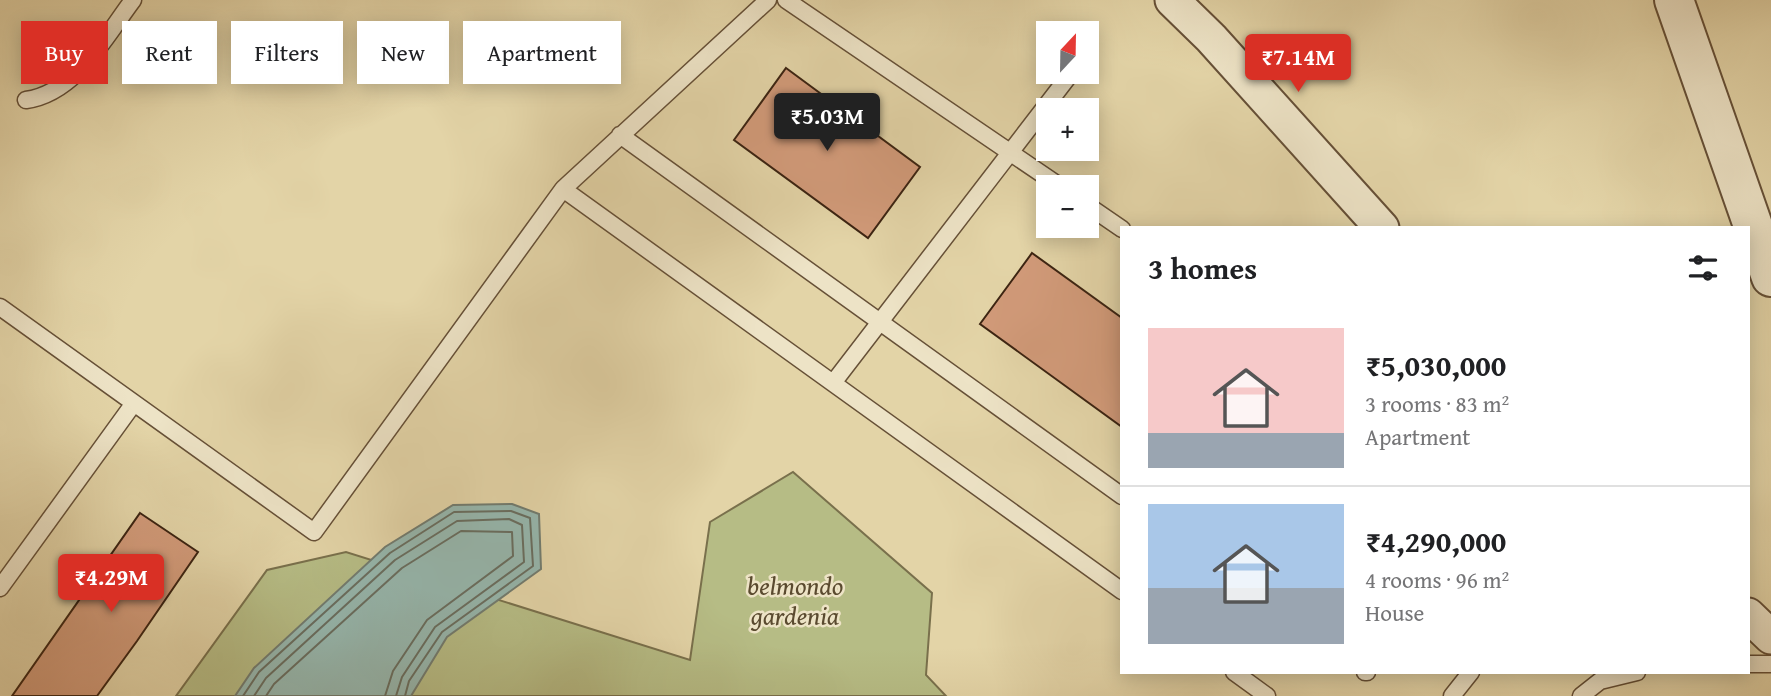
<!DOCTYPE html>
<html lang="en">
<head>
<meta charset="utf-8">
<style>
	:root { --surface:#fff; --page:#f6f6f6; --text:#202124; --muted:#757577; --line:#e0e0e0; --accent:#d93025 }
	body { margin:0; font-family:"Gentium Book Plus",serif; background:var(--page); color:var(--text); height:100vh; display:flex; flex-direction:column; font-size:26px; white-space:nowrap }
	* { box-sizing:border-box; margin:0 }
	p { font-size:23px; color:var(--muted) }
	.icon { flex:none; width:38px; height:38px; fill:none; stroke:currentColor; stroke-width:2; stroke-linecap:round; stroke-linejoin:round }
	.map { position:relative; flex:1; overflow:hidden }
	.side { position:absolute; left:1120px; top:226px; width:630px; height:448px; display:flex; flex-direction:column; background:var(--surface); border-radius:0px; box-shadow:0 4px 18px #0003 }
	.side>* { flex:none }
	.banner { position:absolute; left:21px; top:21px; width:665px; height:63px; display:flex; gap:14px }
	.needle { width:46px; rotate:22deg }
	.buttons { position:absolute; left:1036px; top:21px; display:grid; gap:14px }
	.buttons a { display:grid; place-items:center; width:63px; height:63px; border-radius:0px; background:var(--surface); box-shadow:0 4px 18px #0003; font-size:35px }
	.price { position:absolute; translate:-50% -60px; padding:0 16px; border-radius:7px; background:var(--accent); color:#fff; font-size:23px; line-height:46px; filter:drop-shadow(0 2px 4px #0008) }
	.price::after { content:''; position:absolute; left:50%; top:42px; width:21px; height:16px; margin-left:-10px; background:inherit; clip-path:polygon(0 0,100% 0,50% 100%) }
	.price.on { background:#222; color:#fff }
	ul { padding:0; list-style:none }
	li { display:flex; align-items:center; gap:21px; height:175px; padding:0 28px }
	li+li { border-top:2px solid var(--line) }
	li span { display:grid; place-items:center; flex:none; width:196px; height:140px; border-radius:0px; color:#555 }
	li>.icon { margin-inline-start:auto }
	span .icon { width:84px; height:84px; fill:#fffc; stroke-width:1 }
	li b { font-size:30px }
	h2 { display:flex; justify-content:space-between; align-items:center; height:84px; padding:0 28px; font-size:30px }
	.chip { padding:0 24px; border-radius:0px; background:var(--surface); box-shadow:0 4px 18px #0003; font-size:24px; line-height:63px }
	.chip.on { background:var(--accent); color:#fff }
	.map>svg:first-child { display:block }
	.green { fill:#b6bc85; stroke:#79704c; stroke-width:2 }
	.water { fill:#96b7ae; stroke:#727c70; stroke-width:2 }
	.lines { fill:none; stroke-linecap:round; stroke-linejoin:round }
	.shore { stroke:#696e60; stroke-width:2 }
	.building { fill:#d19a79; stroke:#3c2412; stroke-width:2 }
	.service-casing { stroke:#665037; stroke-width:19 }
	.minor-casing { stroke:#665037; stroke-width:37 }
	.tertiary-casing { stroke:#665037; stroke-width:42 }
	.service { stroke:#ede3c6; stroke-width:16 }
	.minor { stroke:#ede3c6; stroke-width:33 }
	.tertiary { stroke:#ede3c6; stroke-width:38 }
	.labels { text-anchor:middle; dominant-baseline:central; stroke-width:5; stroke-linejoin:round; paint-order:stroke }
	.park-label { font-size:26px; font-style:italic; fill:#5a4a2f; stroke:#ede3c6 }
</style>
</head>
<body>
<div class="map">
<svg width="1771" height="696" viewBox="0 0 1771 696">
	<rect width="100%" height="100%" fill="#e3d4a7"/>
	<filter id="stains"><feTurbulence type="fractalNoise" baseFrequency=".00286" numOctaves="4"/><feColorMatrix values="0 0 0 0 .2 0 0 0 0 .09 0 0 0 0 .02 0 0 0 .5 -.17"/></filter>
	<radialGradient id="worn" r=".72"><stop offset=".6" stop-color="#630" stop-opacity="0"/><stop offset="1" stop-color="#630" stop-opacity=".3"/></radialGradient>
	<path class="green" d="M793,472L932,593L926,675L946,696H176L267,570L346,552L690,660L710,522Z"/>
	<path class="water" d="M512,504L539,514L541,569L447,637L411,696H235L254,668L385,547L453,505Z"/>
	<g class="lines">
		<path class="shore" d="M243,696L259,672L390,553L454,512L511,511L530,518L533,566L442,632L409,681L405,696
			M254,696L266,678L395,560L457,521L509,519L522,525L524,562L435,627L402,677L396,696
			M266,696L274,684L402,568L461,531L512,532L513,556L427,620L393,671L385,696"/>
	</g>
	<path class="building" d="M786,68L920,167L868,238L734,140Z
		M1032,253L1122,318V427L980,324Z
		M140,513L198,552L137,641L97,696H12Z"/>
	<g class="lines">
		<defs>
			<path id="service" d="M786,0L1061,187
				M1087,52L1088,51
				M26,100C76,93 105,37 133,0
				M620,135L1122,496
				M563,189L768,0
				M1087,205L1122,229
				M0,307L314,532L563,189L1122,591
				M833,383L1072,72
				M0,588L134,403
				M1748,664H1771
				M1234,672L1267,696
				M1365,672H1367
				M1452,696L1471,672
				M1581,696L1600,681L1637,672"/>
			<path id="minor" d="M1172,0L1211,38L1382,228
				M1748,615L1771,637"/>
			<path id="tertiary" d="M1674,0L1771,277"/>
		</defs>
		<use href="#service" class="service-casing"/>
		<use href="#minor" class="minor-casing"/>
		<use href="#tertiary" class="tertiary-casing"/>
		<use href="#service" class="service"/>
		<use href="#minor" class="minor"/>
		<use href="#tertiary" class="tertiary"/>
	</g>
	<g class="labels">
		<g class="park-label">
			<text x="795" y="585">belmondo<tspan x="795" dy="30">gardenia</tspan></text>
		</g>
	</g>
	<rect width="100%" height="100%" filter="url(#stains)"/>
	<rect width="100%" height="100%" fill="url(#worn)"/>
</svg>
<div class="buttons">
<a><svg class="needle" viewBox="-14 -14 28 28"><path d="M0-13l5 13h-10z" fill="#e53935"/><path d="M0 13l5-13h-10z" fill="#757577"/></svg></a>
<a>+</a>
<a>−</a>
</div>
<b class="price" style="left:1298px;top:94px">₹7.14M</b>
<b class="price on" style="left:827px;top:153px">₹5.03M</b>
<b class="price" style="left:111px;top:614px">₹4.29M</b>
<div class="banner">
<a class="chip on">Buy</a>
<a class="chip">Rent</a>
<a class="chip">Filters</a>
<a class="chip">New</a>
<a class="chip">Apartment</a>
</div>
<section class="side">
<h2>3 homes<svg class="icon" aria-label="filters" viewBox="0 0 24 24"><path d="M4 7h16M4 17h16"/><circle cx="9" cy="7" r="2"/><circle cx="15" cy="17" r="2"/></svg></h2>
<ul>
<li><span style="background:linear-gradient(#f6c9c9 75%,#9aa5b1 0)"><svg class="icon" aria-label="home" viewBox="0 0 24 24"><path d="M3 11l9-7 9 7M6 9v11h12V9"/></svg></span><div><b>₹5,030,000</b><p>3 rooms · 83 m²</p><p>Apartment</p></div></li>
<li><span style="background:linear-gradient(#a9c7e8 60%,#9aa5b1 0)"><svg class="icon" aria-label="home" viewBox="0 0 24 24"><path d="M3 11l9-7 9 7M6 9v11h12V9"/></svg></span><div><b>₹4,290,000</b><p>4 rooms · 96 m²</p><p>House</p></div></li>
</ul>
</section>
</div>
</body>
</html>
